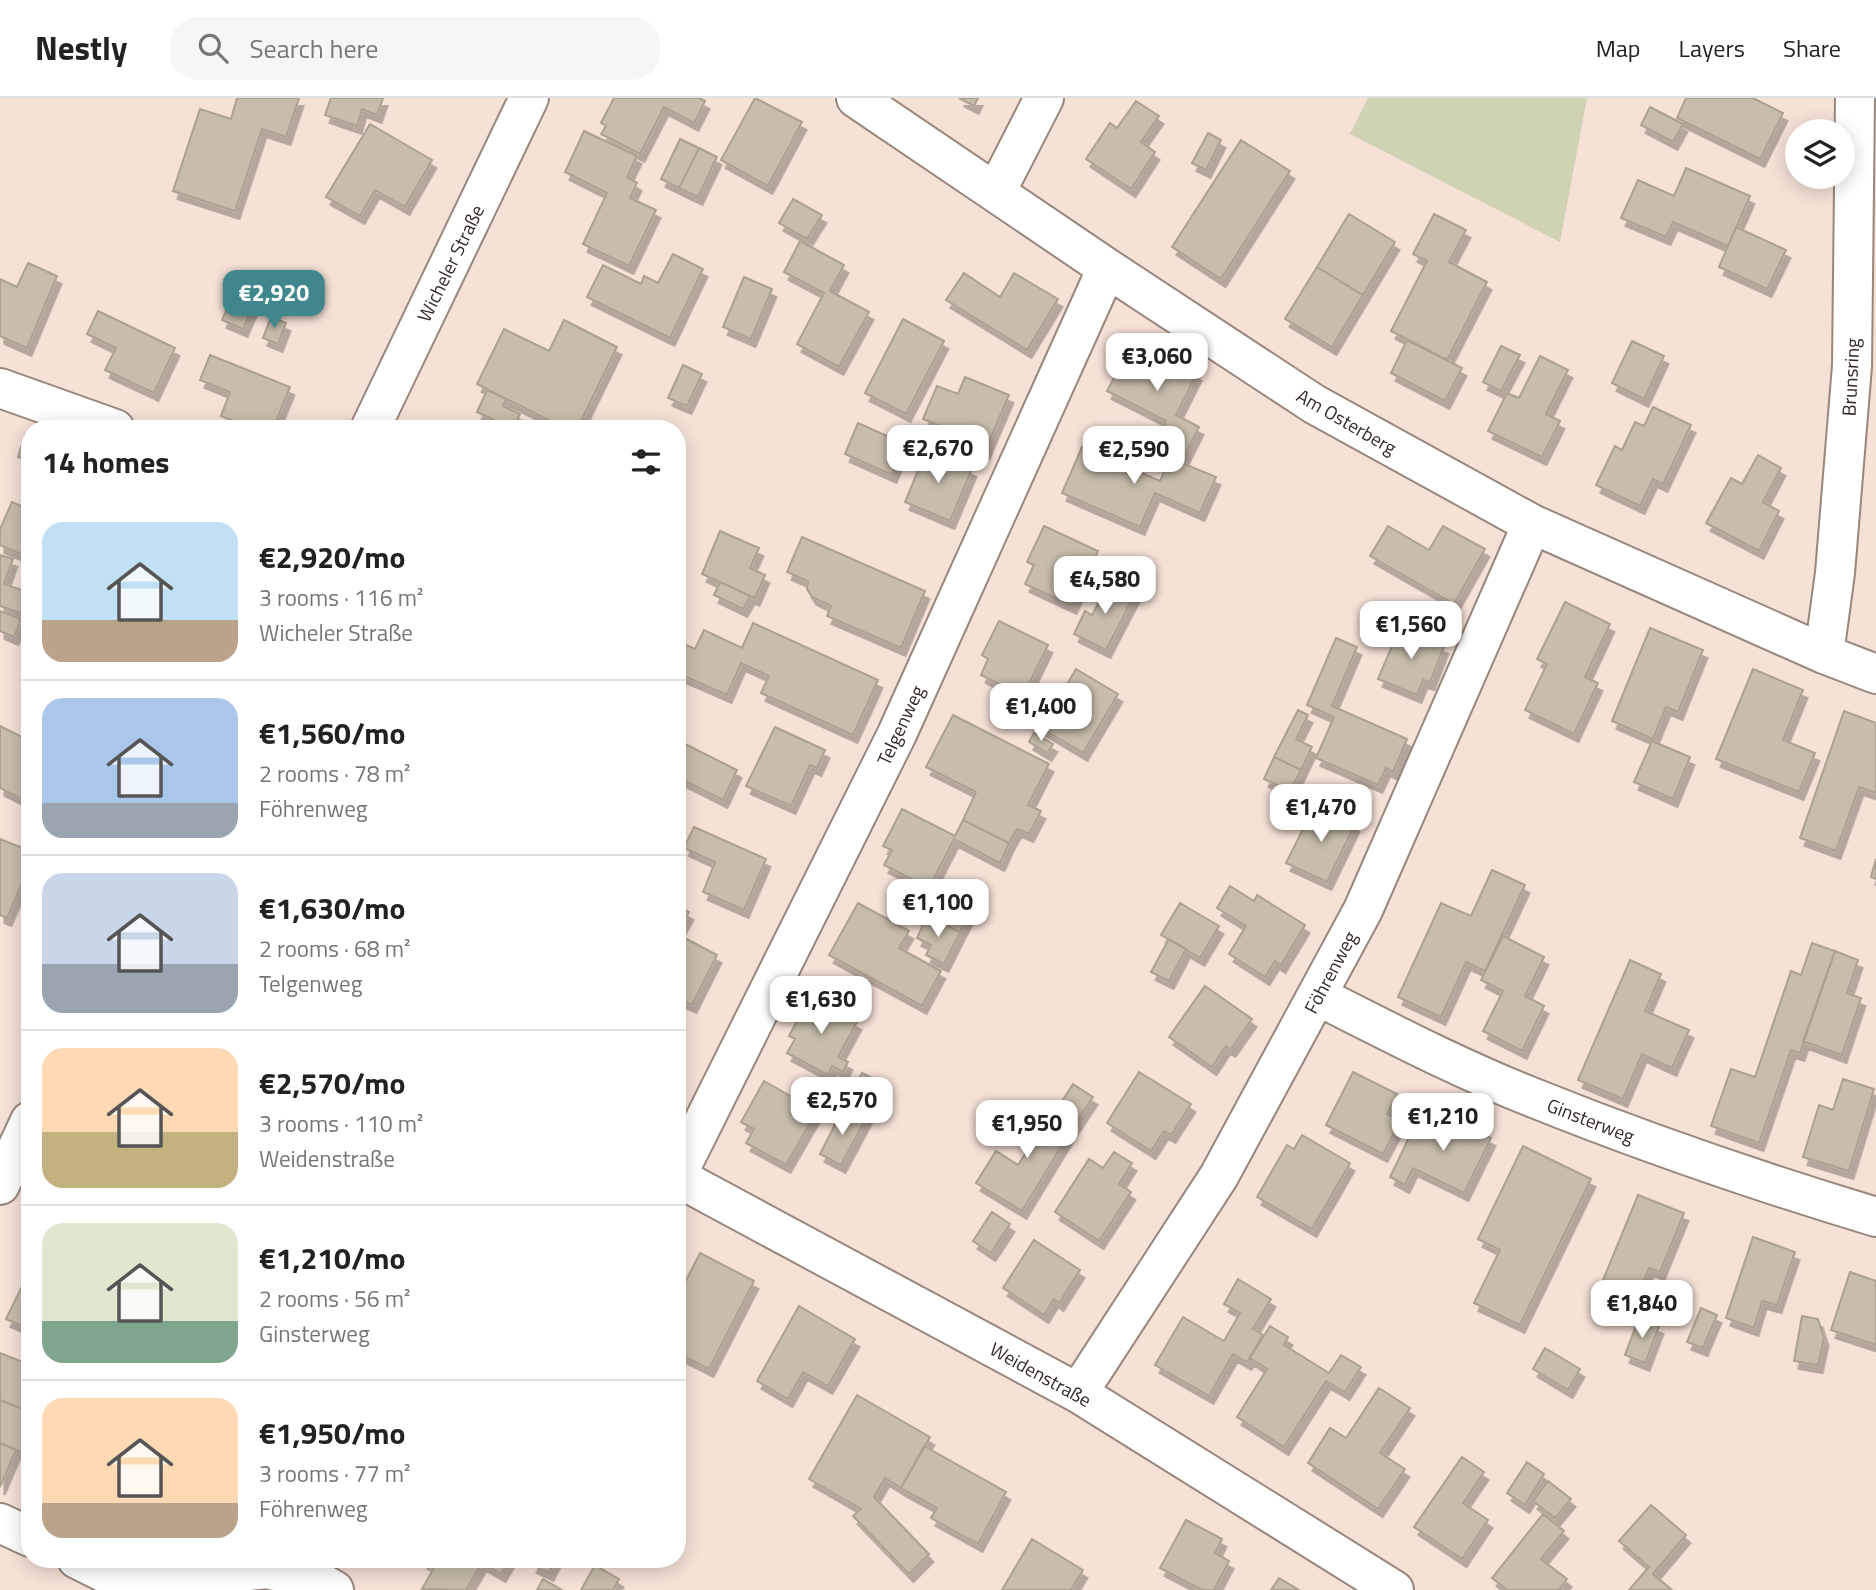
<!DOCTYPE html>
<html lang="en">
<head>
<meta charset="utf-8">
<style>
	:root { --surface:#fff; --page:#f6f6f6; --text:#222; --muted:#767676; --line:#e0e0e0; --accent:#3f878d }
	body { margin:0; font-family:"Titillium Web",sans-serif; background:var(--page); color:var(--text); height:100vh; display:flex; flex-direction:column; font-size:26px; white-space:nowrap }
	* { box-sizing:border-box; margin:0 }
	p { font-size:23px; color:var(--muted) }
	.icon { flex:none; width:38px; height:38px; fill:none; stroke:currentColor; stroke-width:2; stroke-linecap:round; stroke-linejoin:round }
	.map { position:relative; flex:1; overflow:hidden }
	.panel { position:absolute; left:21px; top:322px; width:665px; height:1148px; display:flex; flex-direction:column; background:var(--surface); border-radius:28px; box-shadow:0 4px 18px #0003 }
	.panel>* { flex:none }
	.controls { position:absolute; left:1785px; top:21px; display:grid; gap:14px }
	.controls a { display:grid; place-items:center; width:70px; height:70px; border-radius:50%; background:var(--surface); box-shadow:0 4px 18px #0003; font-size:35px }
	.price { position:absolute; translate:-50% -60px; padding:0 16px; border-radius:14px; background:#fff; color:#222; font-size:23px; line-height:46px; filter:drop-shadow(0 2px 4px #0008) }
	.price::after { content:''; position:absolute; left:50%; top:42px; width:21px; height:16px; margin-left:-10px; background:inherit; clip-path:polygon(0 0,100% 0,50% 100%) }
	.price.active { background:var(--accent); color:#fff }
	ul { padding:0; list-style:none }
	li { display:flex; align-items:center; gap:21px; height:175px; padding:0 21px }
	li+li { border-top:2px solid var(--line) }
	li span { display:grid; place-items:center; flex:none; width:196px; height:140px; border-radius:21px; color:#555 }
	li>.icon { margin-inline-start:auto }
	span .icon { width:84px; height:84px; fill:#fffc; stroke-width:1 }
	li b { font-size:30px }
	h2 { display:flex; justify-content:space-between; align-items:center; height:84px; padding:0 21px; font-size:30px }
	header { display:flex; align-items:center; gap:42px; box-sizing:border-box; height:98px; padding:0 35px; background:var(--surface); border-bottom:2px solid var(--line) }
	header strong { font-size:33px }
	nav { display:flex; gap:38px; margin-inline-start:auto; font-size:24px }
	.search { width:490px; height:63px; background:var(--page); display:flex; align-items:center; gap:18px; box-sizing:border-box; padding:0 24px; border-radius:28px; color:var(--muted); font-size:26px }
	.map>svg:first-child { display:block }
	.green { fill:#d0d3b3 }
	.building { fill:#c8bdac; stroke:#aca190; stroke-width:2; filter:url(#shadow) }
	.lines { fill:none; stroke-linecap:round; stroke-linejoin:round }
	.minor-casing { stroke:#99877c; stroke-width:42 }
	.minor { stroke:#fff; stroke-width:38 }
	.labels { text-anchor:middle; dominant-baseline:central; stroke-width:5; stroke-linejoin:round; paint-order:stroke }
	.street-label { font-size:19px; fill:#322a26; stroke:#fff }
</style>
</head>
<body>
<header>
<strong>Nestly</strong>
<div class="search"><svg class="icon" aria-label="search" viewBox="0 0 24 24"><circle cx="10" cy="10" r="6"/><path d="M15 15l6 6"/></svg>Search here</div>
<nav><a>Map</a><a>Layers</a><a>Share</a></nav>
</header>
<div class="map">
<svg width="1876" height="1492" viewBox="0 0 1876 1492">
	<defs>
		<filter id="shadow"><feDropShadow dx="4.5" dy="8" stdDeviation="0" flood-color="#0004"/></filter>
	</defs>
	<rect width="100%" height="100%" fill="#f5e1d6"/>
	<path class="green" d="M1368,0H1587L1560,144L1350,36Z"/>
	<path class="building" d="M237,0H299L286,39L262,31L235,113L173,93L200,11L231,21Z
		M331,0H383L377,17L362,11L357,28L325,17Z
		M614,0H699L705,3L694,25L664,9L640,56L601,36L606,28L601,25Z
		M755,0L802,24L768,88L721,62Z
		M959,0H978L974,8Z
		M1686,0H1753L1783,15L1760,61L1677,20Z
		M1136,3L1159,18L1141,44L1155,54L1131,91L1086,61L1110,25L1117,30Z
		M1650,9L1683,26L1673,44L1641,27Z
		M370,26L432,62L405,109L375,92L360,118L326,99Z
		M584,33L637,58L627,79L637,85L630,100L656,112L629,168L583,146L607,95L565,74Z
		M1208,35L1221,42L1206,72L1192,65Z
		M680,41L699,50L679,90L661,81Z
		M1241,42L1290,73L1221,181L1172,149Z
		M699,50L717,59L698,99L679,90Z
		M1686,70L1750,98L1728,148L1673,124L1666,139L1621,120L1638,82L1674,98Z
		M793,101L822,117L807,141L779,125Z
		M1349,116L1395,144L1363,197L1317,169Z
		M1434,116L1466,132L1449,164L1487,184L1447,262L1391,233L1427,163L1413,156Z
		M1736,129L1786,152L1767,191L1719,169Z
		M800,143L844,167L830,193L869,214L839,269L797,246L824,195L784,174Z
		M673,156L703,171L670,240L587,199L603,167L641,186L644,178L658,185Z
		M28,165L57,178L27,250L0,238V181L17,189Z
		M1317,169L1363,197L1332,249L1285,221Z
		M964,175L1000,199L1014,175L1058,201L1027,252L946,202Z
		M744,179L772,191L751,241L723,229Z
		M235,192L256,201L243,231L222,222Z
		M98,213L175,250L154,295L105,272L116,250L87,236Z
		M271,219L286,225L278,246L263,240Z
		M903,221L944,243L906,316L865,295Z
		M564,222L617,249L577,331H566L477,286L504,231L549,253Z
		M1134,242L1197,275L1176,317L1199,329L1184,359L1155,344L1166,323L1107,293Z
		M1407,242L1462,270L1445,303L1391,275Z
		M1632,243L1664,258L1644,301L1612,285Z
		M1501,248L1520,257L1501,293L1483,284Z
		M210,257L290,289L273,331H253L221,318L230,294L200,282Z
		M1540,258L1568,272L1546,316L1560,323L1542,359L1488,333L1507,295L1519,300Z
		M683,267L702,276L687,308L668,300Z
		M965,279L1009,297L985,353L938,333L940,328L923,321L937,288L958,296Z
		M487,292L506,301L503,308L520,316L513,331L477,314Z
		M1653,309L1691,327L1663,386L1653,381L1640,408L1596,387L1615,348L1622,352L1635,324L1644,328Z
		M858,325L905,346L892,377L845,356Z
		M25,337L30,339V363L18,359Z
		M1082,349L1160,383L1170,360L1216,379L1200,415L1155,395L1140,429L1062,395Z
		M927,351L972,371L950,423L905,404Z
		M1758,357L1781,370L1763,404L1779,413L1759,453L1706,425L1731,380L1742,386Z
		M12,404L30,412V460L0,447V431Z
		M1044,428L1098,453L1072,508L1025,486L1034,467L1027,464Z
		M1388,428L1429,452L1443,428L1485,451L1454,506L1370,458Z
		M720,433L759,450L750,470L765,477L755,500L702,476Z
		M802,439L925,493L901,550L827,518L831,508L812,499L807,491L808,483L787,474Z
		M0,457L13,461L4,486L30,495V518L0,508Z
		M1110,483L1135,496L1106,552L1074,536L1085,513L1092,517Z
		M720,484L750,498L743,511L714,497Z
		M1565,504L1610,526L1585,579L1598,585L1574,636L1525,612L1547,566L1537,561Z
		M0,513L21,521L14,539L0,533Z
		M999,523L1048,547L1023,598L981,577L988,561L982,557Z
		M753,525L878,582L853,637L761,595L769,578L741,565L727,597L677,575V543L695,551L704,532L742,550Z
		M1400,529L1444,548L1430,584L1423,582L1417,597L1378,581Z
		M1650,530L1703,552L1678,614L1666,609L1653,641L1612,623Z
		M1336,540L1357,549L1332,608L1407,641L1393,674L1386,670L1378,687L1316,660L1334,619L1307,607Z
		M1076,571L1118,596L1083,655L1041,630Z
		M1753,571L1803,592L1783,642L1815,655L1799,694L1716,661Z
		M1298,612L1308,617L1296,641L1312,649L1301,672L1274,659Z
		M1844,613L1876,625V695L1859,689L1836,753L1800,740Z
		M953,617L1049,666L1028,707L1041,713L1029,736L1017,731L1009,745L963,722L976,694L926,669Z
		M0,628L30,643V705L0,690Z
		M775,629L825,652L817,670L810,667L791,708L746,688Z
		M1034,635L1053,646L1047,655L1029,644Z
		M677,642L737,672L723,702L677,679Z
		M1652,643L1690,659L1673,701L1634,684Z
		M1274,659L1301,672L1290,693L1264,681Z
		M1315,707L1355,726L1327,784L1286,765Z
		M902,711L955,738L963,722L1009,745L1000,765L954,741L929,790L884,767L892,752L883,748Z
		M694,729L766,761L744,812L703,794L715,764L684,750Z
		M0,741L30,753V767L7,820L0,817Z
		M1876,761V781L1871,779Z
		M1492,772L1525,787L1485,873L1466,864L1441,919L1398,899L1441,805L1471,818Z
		M1230,788L1254,803L1257,797L1305,827L1281,867L1275,863L1265,879L1229,856L1246,828L1217,810Z
		M956,792L976,803L960,834L940,824Z
		M858,805L909,833L899,850L941,873L922,908L829,857Z
		M1180,805L1219,828L1200,860L1161,837Z
		M677,808L689,814L677,836L717,857L692,907L677,900Z
		M927,818L960,834L944,866L926,857L931,847L917,840Z
		M1503,838L1544,859L1525,898L1544,908L1522,953L1483,933L1503,893L1481,882Z
		M1169,841L1186,851L1169,883L1151,874Z
		M1812,845L1835,853L1800,955L1791,952L1759,1045L1711,1028L1731,971L1755,979L1791,873L1801,877Z
		M1835,853L1858,862L1847,895L1861,900L1842,957L1803,943Z
		M1630,862L1661,876L1645,913L1689,932L1672,970L1642,956L1623,1001L1578,982Z
		M1205,888L1252,921L1231,951L1226,948L1212,969L1169,939Z
		M810,898L857,924L838,959L848,964L843,974L832,968L828,977L787,955L795,941L789,938Z
		M1139,974L1191,1006L1171,1037L1164,1033L1151,1053L1107,1025Z
		M1353,974L1397,996L1387,1016L1401,1022L1383,1056L1326,1027Z
		M862,975L884,986L865,1022L843,1011Z
		M1843,981L1874,991L1849,1073L1803,1059L1819,1007L1833,1012Z
		M764,983L817,1013L786,1067L746,1045L754,1031L741,1024Z
		M1073,986L1093,999L1073,1029L1054,1016Z
		M1036,1006L1073,1029L1022,1113L976,1085L996,1053L1018,1067L1034,1042L1020,1033Z
		M843,1011L865,1022L841,1067L820,1056Z
		M1438,1014L1491,1040L1464,1095L1413,1070L1405,1087L1390,1079L1413,1031L1427,1038Z
		M1302,1037L1350,1065L1312,1131L1257,1099L1287,1047L1294,1051Z
		M1523,1048L1591,1081L1520,1227L1474,1205L1500,1152L1478,1141Z
		M1114,1054L1132,1065L1119,1086L1131,1094L1099,1143L1055,1114L1089,1061L1103,1070Z
		M1638,1097L1684,1115L1660,1174L1649,1170L1636,1202L1601,1187Z
		M992,1114L1010,1126L991,1155L973,1143Z
		M1753,1139L1795,1154L1777,1207L1762,1203L1754,1230L1726,1220Z
		M1034,1142L1080,1172L1059,1205L1054,1201L1044,1217L1003,1190Z
		M700,1155L754,1183L709,1271L677,1255V1200Z
		M30,1172V1232L6,1221Z
		M1850,1174L1876,1183V1247L1831,1232Z
		M1238,1181L1271,1201L1253,1231L1263,1237L1247,1264L1233,1256L1209,1298L1155,1267L1183,1219L1224,1243L1240,1215L1224,1206Z
		M799,1208L855,1241L828,1288L803,1274L788,1301L757,1283Z
		M1701,1210L1717,1217L1703,1250L1687,1244Z
		M1802,1218L1818,1221L1824,1240L1818,1267L1794,1263Z
		M1639,1220L1659,1228L1645,1265L1625,1257Z
		M1270,1228L1288,1239L1284,1247L1329,1275L1341,1257L1361,1269L1345,1294L1326,1283L1284,1349L1237,1319L1267,1271L1250,1260Z
		M1545,1250L1580,1271L1568,1292L1533,1271Z
		M0,1255L30,1267V1314L0,1302Z
		M1379,1290L1410,1310L1380,1355L1405,1371L1378,1411L1308,1365L1330,1330L1346,1340Z
		M857,1297L930,1339L901,1390L885,1380L874,1399L929,1456L909,1476L853,1418L861,1411L809,1381Z
		M0,1302L30,1314V1346L26,1356L0,1345Z
		M0,1345L16,1352L0,1389Z
		M924,1348L1006,1394L978,1446L931,1420L937,1410L901,1390Z
		M1462,1359L1484,1374L1463,1405L1488,1422L1462,1461L1414,1429Z
		M1527,1364L1544,1376L1525,1407L1507,1395Z
		M1548,1383L1571,1401L1555,1420L1533,1403Z
		M1651,1407L1686,1437L1653,1476L1672,1492H1629L1649,1469L1619,1443Z
		M1543,1416L1564,1433L1541,1461L1567,1481L1559,1492H1507L1492,1480Z
		M1186,1422L1222,1441L1215,1455L1229,1463L1214,1492H1202L1160,1470Z
		M1032,1441L1083,1472L1071,1492H1002Z
		M424,1461H510L501,1476L482,1465L466,1492L422,1491L434,1470L423,1463Z
		M535,1461H556L549,1475L532,1467Z
		M595,1467L619,1481L613,1492H581Z
		M1279,1480L1299,1492H1271Z
		M543,1481L562,1492H537Z"/>
	<g class="lines">
		<defs>
			<path id="minor" d="M856,0L1107,170L1314,306L1532,426L1824,556L1876,576
				M996,94L1044,0
				M0,290L115,331
				M370,331L529,0
				M1824,556L1835,475L1852,268L1855,0
				M1318,898C1389,934 1460,971 1534,1000C1646,1045 1760,1084 1876,1119
				M677,1077L897,636L1107,170
				M677,1079L1078,1295L1394,1492
				M0,1087L30,1023
				M1078,1295L1219,1078L1363,812L1532,426
				M0,1425L30,1439
				M77,1461L117,1481L151,1484L267,1471L318,1483L334,1492"/>
		</defs>
		<use href="#minor" class="minor-casing"/>
		<use href="#minor" class="minor"/>
	</g>
	<g class="labels">
		<g class="street-label">
			<text transform="translate(450 165) rotate(-64)">Wicheler Straße</text>
			<text transform="translate(1850 279) rotate(-87)">Brunsring</text>
			<text transform="translate(1347 323) rotate(30)">Am Osterberg</text>
			<text transform="translate(900 627) rotate(-65)">Telgenweg</text>
			<text transform="translate(1330 874) rotate(-62)">Föhrenweg</text>
			<text transform="translate(1591 1022) rotate(21)">Ginsterweg</text>
			<text transform="translate(1041 1276) rotate(29)">Weidenstraße</text>
		</g>
	</g>
</svg>
<div class="controls">
<a><svg class="icon" aria-label="layers" viewBox="0 0 24 24"><path d="M12 4l9 5-9 5-9-5zM3 14l9 5 9-5"/></svg></a>
</div>
<b class="price active" style="left:274px;top:232px">€2,920</b>
<b class="price" style="left:1157px;top:295px">€3,060</b>
<b class="price" style="left:938px;top:387px">€2,670</b>
<b class="price" style="left:1134px;top:388px">€2,590</b>
<b class="price" style="left:1105px;top:518px">€4,580</b>
<b class="price" style="left:1411px;top:563px">€1,560</b>
<b class="price" style="left:1041px;top:645px">€1,400</b>
<b class="price" style="left:1321px;top:746px">€1,470</b>
<b class="price" style="left:938px;top:841px">€1,100</b>
<b class="price" style="left:821px;top:938px">€1,630</b>
<b class="price" style="left:842px;top:1039px">€2,570</b>
<b class="price" style="left:1443px;top:1055px">€1,210</b>
<b class="price" style="left:1027px;top:1062px">€1,950</b>
<b class="price" style="left:1642px;top:1242px">€1,840</b>
<section class="panel">
<h2>14 homes<svg class="icon" aria-label="filters" viewBox="0 0 24 24"><path d="M4 7h16M4 17h16"/><circle cx="9" cy="7" r="2"/><circle cx="15" cy="17" r="2"/></svg></h2>
<ul>
<li><span style="background:linear-gradient(#bfe0f5 70%,#b9a48a 0)"><svg class="icon" aria-label="home" viewBox="0 0 24 24"><path d="M3 11l9-7 9 7M6 9v11h12V9"/></svg></span><div><b>€2,920/mo</b><p>3 rooms · 116 m²</p><p>Wicheler Straße</p></div></li>
<li><span style="background:linear-gradient(#a9c7e8 75%,#9aa5b1 0)"><svg class="icon" aria-label="home" viewBox="0 0 24 24"><path d="M3 11l9-7 9 7M6 9v11h12V9"/></svg></span><div><b>€1,560/mo</b><p>2 rooms · 78 m²</p><p>Föhrenweg</p></div></li>
<li><span style="background:linear-gradient(#c9d6e8 65%,#9aa5b1 0)"><svg class="icon" aria-label="home" viewBox="0 0 24 24"><path d="M3 11l9-7 9 7M6 9v11h12V9"/></svg></span><div><b>€1,630/mo</b><p>2 rooms · 68 m²</p><p>Telgenweg</p></div></li>
<li><span style="background:linear-gradient(#ffd9b3 60%,#c2b280 0)"><svg class="icon" aria-label="home" viewBox="0 0 24 24"><path d="M3 11l9-7 9 7M6 9v11h12V9"/></svg></span><div><b>€2,570/mo</b><p>3 rooms · 110 m²</p><p>Weidenstraße</p></div></li>
<li><span style="background:linear-gradient(#dfe7d0 70%,#7fa58c 0)"><svg class="icon" aria-label="home" viewBox="0 0 24 24"><path d="M3 11l9-7 9 7M6 9v11h12V9"/></svg></span><div><b>€1,210/mo</b><p>2 rooms · 56 m²</p><p>Ginsterweg</p></div></li>
<li><span style="background:linear-gradient(#ffd9b3 75%,#b9a48a 0)"><svg class="icon" aria-label="home" viewBox="0 0 24 24"><path d="M3 11l9-7 9 7M6 9v11h12V9"/></svg></span><div><b>€1,950/mo</b><p>3 rooms · 77 m²</p><p>Föhrenweg</p></div></li>
</ul>
</section>
</div>
</body>
</html>
